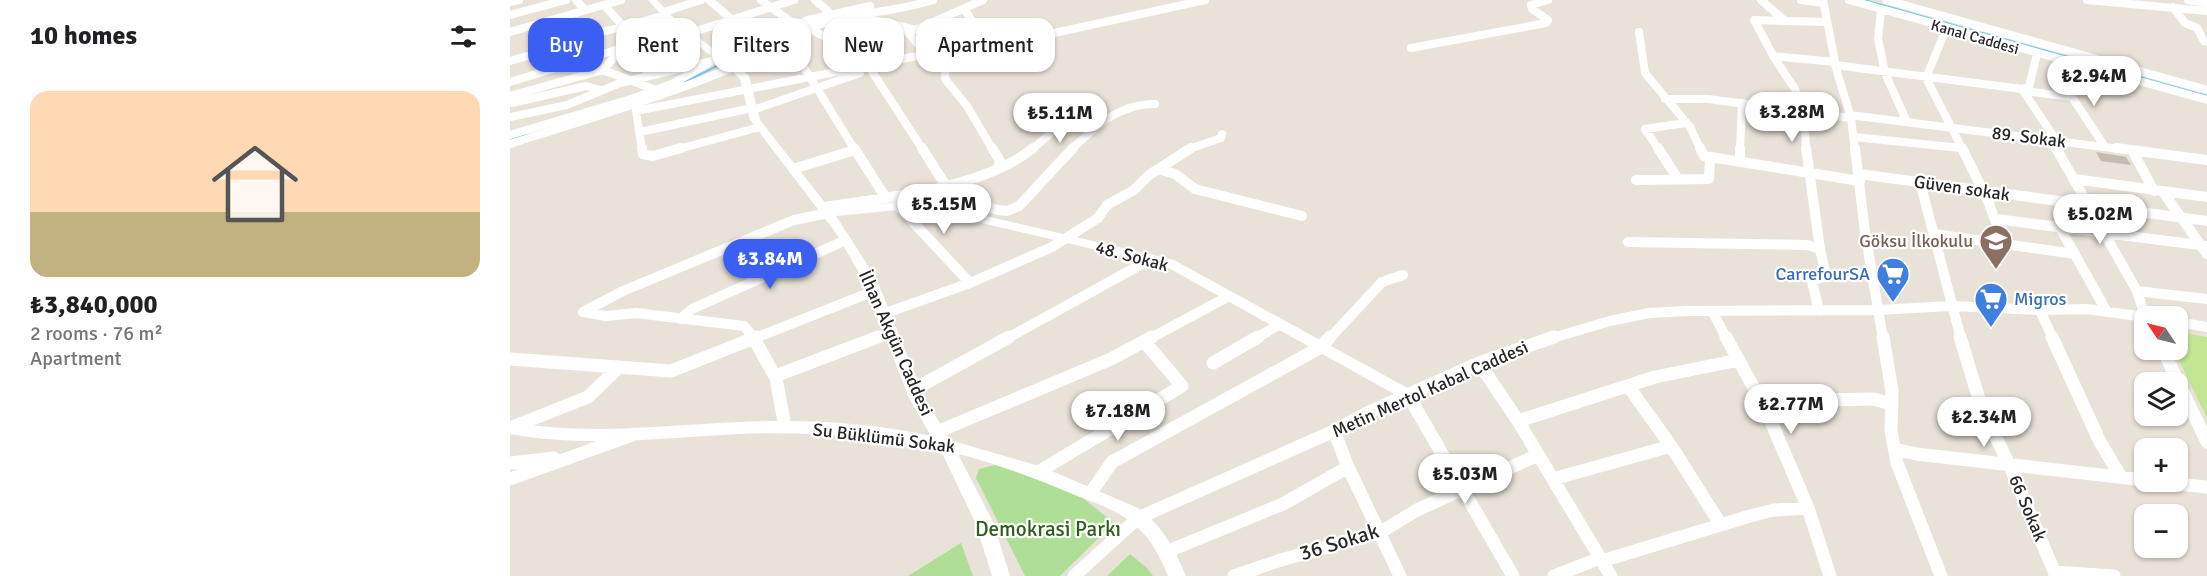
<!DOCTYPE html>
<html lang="en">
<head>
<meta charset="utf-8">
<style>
	:root { --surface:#fff; --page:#f2f2f2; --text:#202124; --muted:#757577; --accent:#3c5ff3 }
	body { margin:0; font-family:Signika,sans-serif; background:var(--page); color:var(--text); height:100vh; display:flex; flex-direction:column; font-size:22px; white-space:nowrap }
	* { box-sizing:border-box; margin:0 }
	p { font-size:20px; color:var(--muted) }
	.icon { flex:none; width:33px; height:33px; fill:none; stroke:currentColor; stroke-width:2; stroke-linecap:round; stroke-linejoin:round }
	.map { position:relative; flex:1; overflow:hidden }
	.panel { display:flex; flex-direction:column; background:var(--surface); width:510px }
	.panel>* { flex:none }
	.top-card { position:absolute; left:18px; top:18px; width:570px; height:54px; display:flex; gap:12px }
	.needle { width:39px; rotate:305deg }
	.fabs { position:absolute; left:1624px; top:306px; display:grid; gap:12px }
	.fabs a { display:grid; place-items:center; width:54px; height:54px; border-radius:12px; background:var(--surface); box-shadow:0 2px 4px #0004; font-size:30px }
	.price { position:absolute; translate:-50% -51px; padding:0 14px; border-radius:21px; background:#fff; color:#222; font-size:20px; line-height:39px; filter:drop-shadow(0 2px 3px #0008) }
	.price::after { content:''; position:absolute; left:50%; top:36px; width:18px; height:14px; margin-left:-9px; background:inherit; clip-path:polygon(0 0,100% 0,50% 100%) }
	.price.active { background:var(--accent); color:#fff }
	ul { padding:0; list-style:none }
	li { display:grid; align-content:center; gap:12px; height:318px; padding:0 30px }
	li span { display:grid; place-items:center; height:186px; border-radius:18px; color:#555 }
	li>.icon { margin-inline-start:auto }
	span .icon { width:108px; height:108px; fill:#fffc; stroke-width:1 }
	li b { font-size:26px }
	h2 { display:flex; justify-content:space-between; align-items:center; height:72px; padding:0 30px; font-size:26px }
	.pill { padding:0 21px; border-radius:18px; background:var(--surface); box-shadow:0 2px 4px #0004; font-size:21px; line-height:54px }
	.pill.active { background:var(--accent); color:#fff }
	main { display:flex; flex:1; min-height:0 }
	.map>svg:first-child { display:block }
	.green { fill:#afdf96 }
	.pitch { fill:#c3e692 }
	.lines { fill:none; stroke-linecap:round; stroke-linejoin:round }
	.stream { stroke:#6ec9e9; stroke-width:2 }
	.building { fill:#c2bcb5 }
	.street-far2 { stroke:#fff; stroke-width:8 }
	.street-far1 { stroke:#fff; stroke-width:10 }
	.street { stroke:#fff; stroke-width:13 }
	.secondary { fill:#fff; fill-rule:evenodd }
	.labels { text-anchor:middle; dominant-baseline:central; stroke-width:4.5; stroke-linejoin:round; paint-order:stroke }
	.far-street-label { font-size:15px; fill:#272727; stroke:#fff }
	.street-label { font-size:18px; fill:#272727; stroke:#fff }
	.education-label { font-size:18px; fill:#785e54; stroke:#fff; text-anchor:end }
	.shop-label { font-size:18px; fill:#366cbe; stroke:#fff; text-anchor:end }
	.near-park-label { font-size:21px; fill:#2a601b; stroke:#fff }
	.near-street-label { font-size:21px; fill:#272727; stroke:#fff }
</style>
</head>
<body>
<main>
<section class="panel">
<h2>10 homes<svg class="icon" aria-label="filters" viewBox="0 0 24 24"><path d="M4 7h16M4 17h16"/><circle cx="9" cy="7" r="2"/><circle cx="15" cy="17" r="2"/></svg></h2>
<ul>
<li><span style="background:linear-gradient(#ffd9b3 65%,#c2b280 0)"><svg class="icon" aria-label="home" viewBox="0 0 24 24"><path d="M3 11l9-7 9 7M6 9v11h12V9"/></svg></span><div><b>₺3,840,000</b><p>2 rooms · 76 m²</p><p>Apartment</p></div></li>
</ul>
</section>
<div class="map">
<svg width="1697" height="576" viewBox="0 0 1697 576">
	<rect width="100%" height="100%" fill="#e9e2d9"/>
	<path class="green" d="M485,465L544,485L574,499L604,523L550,576H515L466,478L469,469Z
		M451,543L463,576H398Z
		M620,554L637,568L643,576H597Z"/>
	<path class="pitch" d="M1668,332L1697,337V418L1664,350H1668Z"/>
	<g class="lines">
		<path class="stream" d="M1354,0L1697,96
			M175,82L239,50
			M0,140L16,135"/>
	</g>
	<path class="building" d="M1586,152L1616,157L1621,165L1591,161Z"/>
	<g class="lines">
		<path class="street-far2" d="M66,0L75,10
			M199,0L249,42
			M251,0L286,25
			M305,0L320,13
			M1251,0L1275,21
			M1291,0L1313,3
			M1313,0L1327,72L1341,118L1345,150
			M1339,0L1697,100
			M1376,0L1697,90
			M1577,0L1697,11
			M1678,0L1697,3
			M0,2L9,0
			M1663,7L1675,23L1687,28L1694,41L1697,42
			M455,10L478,46
			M1371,10L1368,38L1375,73L1397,122
			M154,12L191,0
			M359,14V19L471,45
			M0,15L56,0
			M30,23L40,40L51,43L156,15
			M299,28L354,59L413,150
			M394,28L417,55
			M1436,29L1416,78L1453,150
			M405,30L473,0
			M0,32L111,0
			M1129,32L1135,73L1180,127L1191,150
			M141,41L180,33L284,0
			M261,46L290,61L345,150
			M901,48L1036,23L1038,20L1022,9L1021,5L1038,0
			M436,52L435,79L457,106L483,150
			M130,56L131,65L139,74
			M1263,56L1324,62
			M0,61L46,48
			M1325,65L1512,89L1519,87L1527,54
			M1576,67L1562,84L1560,94L1595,147
			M93,70L146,90
			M0,82L112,48
			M1512,89L1546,140
			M1514,91L1562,97
			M0,96L93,70L120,39L113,26L94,5
			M1155,99H1198L1341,118
			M2,103L76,86L90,90
			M243,110L350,73
			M1340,115L1618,150
			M0,117L57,105L110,83L198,62
			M130,132L242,108
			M0,135L124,98L164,83L208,57L231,50L298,20L360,6
			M1344,137L1451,148
			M1541,140L1547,150
			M0,144C73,121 146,99 217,70C249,57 277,35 311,24C347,12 387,12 423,0
			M132,150L126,111L402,57L494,44L695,0
			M165,150L250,127
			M521,150L554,122L533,105
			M561,150C585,127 610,103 645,104
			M676,150L711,138L712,134
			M1149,150L1135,129L1176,123
			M1230,150L1232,103
			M1296,150L1294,112L1285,89L1265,59L1244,20L1317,22"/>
		<path class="street-far1" d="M132,148L133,154L143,156L171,148
			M344,148L376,198
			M412,148L436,186
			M482,148L490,161L488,169
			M1148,148L1168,179
			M1190,148L1194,156L1350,181
			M1345,148L1355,232L1373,339
			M1452,148L1478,201L1494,244
			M1546,148L1627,291L1635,316
			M1606,148L1697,160
			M1622,150L1644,191
			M1230,161V148
			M283,169L345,150
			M648,169L665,174L685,189L792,216
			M1349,174L1697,221
			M1564,179L1697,197
			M1126,180L1199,179L1200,157
			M1410,182L1451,339
			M422,191L488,210L497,211L509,206L563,148
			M1653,192L1697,254
			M388,206L460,283
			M314,207C375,198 476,188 523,148
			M1486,219L1697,246
			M1549,226L1597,312
			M1424,234L1565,254
			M1118,242L1297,245L1310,249L1296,148
			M1627,291L1697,299
			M1530,310L1543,339
			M1202,311L1217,339
			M1309,311L1302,281L1316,276L1310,249
			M73,312L96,316L126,313L234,326L245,339
			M73,312L113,291L284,220L318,213
			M373,314L460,283L542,247L588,218L597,205L624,190L639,175L681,148
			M170,319L182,309L336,240
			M1668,322L1697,327
			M243,339L364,291
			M364,339L381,332
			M496,339L641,259
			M639,339L719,296
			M745,339L770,324
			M819,339L872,282L893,275
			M1039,339L1100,321L1139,313L1177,311L1367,310L1441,306L1530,310L1577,309L1635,317"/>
		<path class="street" d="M243,337L266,378L275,427
			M1216,337L1256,410L1298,508L1320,576
			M1373,337L1382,391L1381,431L1387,463L1431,576
			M1450,337L1472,409L1499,464L1546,576
			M1542,337L1590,442L1611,477
			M1653,350L1697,442
			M0,359L161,371L247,337
			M703,363L748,337
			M969,363L1008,421L1101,576
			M265,376L368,337
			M1118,386L1161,446L1211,525
			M403,390L499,337
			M898,395L1003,576
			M1251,401L1363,399L1382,404
			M1008,421L1145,377L1229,360
			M0,428L78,397L109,367
			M824,431L838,467L890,576
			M427,432L601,359L642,337
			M1385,449L1406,454L1635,480
			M0,463L44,458
			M528,472L672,386L634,341
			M0,479L120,436
			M1043,479L1161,446
			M1647,482L1697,487
			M580,494L602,462L811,347L820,337
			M656,552L773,504L838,467
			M1092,561L1240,516L1264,510L1298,508
			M1544,572L1604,576
			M564,576L628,518L824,431L857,413L969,363L1044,337
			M724,576L771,560L871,532L907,510L1028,455
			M1044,576L1090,558"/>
		<path class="secondary" d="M138,0H147L162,16L211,55L226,63L239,76L250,120L320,209L408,200L664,260L903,391L906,395L903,399H893L655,266L408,208L326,216L366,278L414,397L440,440L532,467L626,507C651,523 665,549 676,576H658C651,558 641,539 626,526C609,511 586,503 565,495C527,479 489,464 448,454L483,522L500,576H482L465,522L433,455L430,450C364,436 296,431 229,434C150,438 78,448 0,434V422C81,436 151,425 231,422C294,419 359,422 421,436L399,398L352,278L326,233L240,120L230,79L218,67L205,59L156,20Z"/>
	</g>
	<defs>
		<symbol id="school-pin" viewBox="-11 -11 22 30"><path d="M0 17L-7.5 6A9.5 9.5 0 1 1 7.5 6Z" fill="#8d6e63" stroke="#fff"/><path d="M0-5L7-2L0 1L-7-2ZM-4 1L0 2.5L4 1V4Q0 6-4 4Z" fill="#fff"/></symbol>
		<symbol id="supermarket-pin" viewBox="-11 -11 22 30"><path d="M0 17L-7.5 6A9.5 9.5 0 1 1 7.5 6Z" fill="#3f7fe0" stroke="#fff"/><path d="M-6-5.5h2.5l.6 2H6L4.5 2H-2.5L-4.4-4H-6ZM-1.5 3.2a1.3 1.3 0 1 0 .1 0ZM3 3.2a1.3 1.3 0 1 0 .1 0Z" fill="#fff"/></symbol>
	</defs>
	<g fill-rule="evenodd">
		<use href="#school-pin" x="1467" y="222" width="38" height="52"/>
		<use href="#supermarket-pin" x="1364" y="255" width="38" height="52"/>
		<use href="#supermarket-pin" x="1462" y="280" width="38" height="52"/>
	</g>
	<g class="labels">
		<g class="far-street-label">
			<text transform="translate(1465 37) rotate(16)">Kanal Caddesi</text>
		</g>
		<g class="street-label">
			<text transform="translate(1519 137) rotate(7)">89. Sokak</text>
			<text transform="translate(1452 188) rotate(8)">Güven sokak</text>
			<text transform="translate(622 256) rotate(15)">48. Sokak</text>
			<text transform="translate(386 343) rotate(66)">İlhan Akgün Caddesi</text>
			<text transform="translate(920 389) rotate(-24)">Metin Mertol Kabal Caddesi</text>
			<text transform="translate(374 438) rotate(7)">Su Büklümü Sokak</text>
			<text transform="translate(1518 508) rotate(67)">66 Sokak</text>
		</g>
		<g class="education-label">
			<text x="1463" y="241">Göksu İlkokulu</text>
		</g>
		<g class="shop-label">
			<text x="1360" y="274">CarrefourSA</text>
			<text x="1504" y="299" text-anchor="start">Migros</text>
		</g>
		<g class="near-park-label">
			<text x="538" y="529">Demokrasi Parkı</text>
		</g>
		<g class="near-street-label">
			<text transform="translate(829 542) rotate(-17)">36 Sokak</text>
		</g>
	</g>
</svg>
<div class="fabs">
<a><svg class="needle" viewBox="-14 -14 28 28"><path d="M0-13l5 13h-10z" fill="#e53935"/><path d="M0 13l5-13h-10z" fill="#757577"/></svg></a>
<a><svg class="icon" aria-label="layers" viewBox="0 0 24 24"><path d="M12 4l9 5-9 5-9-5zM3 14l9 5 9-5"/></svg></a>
<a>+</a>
<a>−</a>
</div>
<b class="price" style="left:1584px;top:107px">₺2.94M</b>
<b class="price" style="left:1282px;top:143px">₺3.28M</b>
<b class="price" style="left:550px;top:144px">₺5.11M</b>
<b class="price" style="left:434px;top:235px">₺5.15M</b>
<b class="price" style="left:1590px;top:245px">₺5.02M</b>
<b class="price active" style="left:260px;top:290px">₺3.84M</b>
<b class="price" style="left:1281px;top:435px">₺2.77M</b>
<b class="price" style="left:608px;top:442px">₺7.18M</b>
<b class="price" style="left:1474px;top:448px">₺2.34M</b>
<b class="price" style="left:955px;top:505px">₺5.03M</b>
<div class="top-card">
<a class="pill active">Buy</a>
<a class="pill">Rent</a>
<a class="pill">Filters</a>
<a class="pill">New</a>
<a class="pill">Apartment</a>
</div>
</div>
</main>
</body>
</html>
